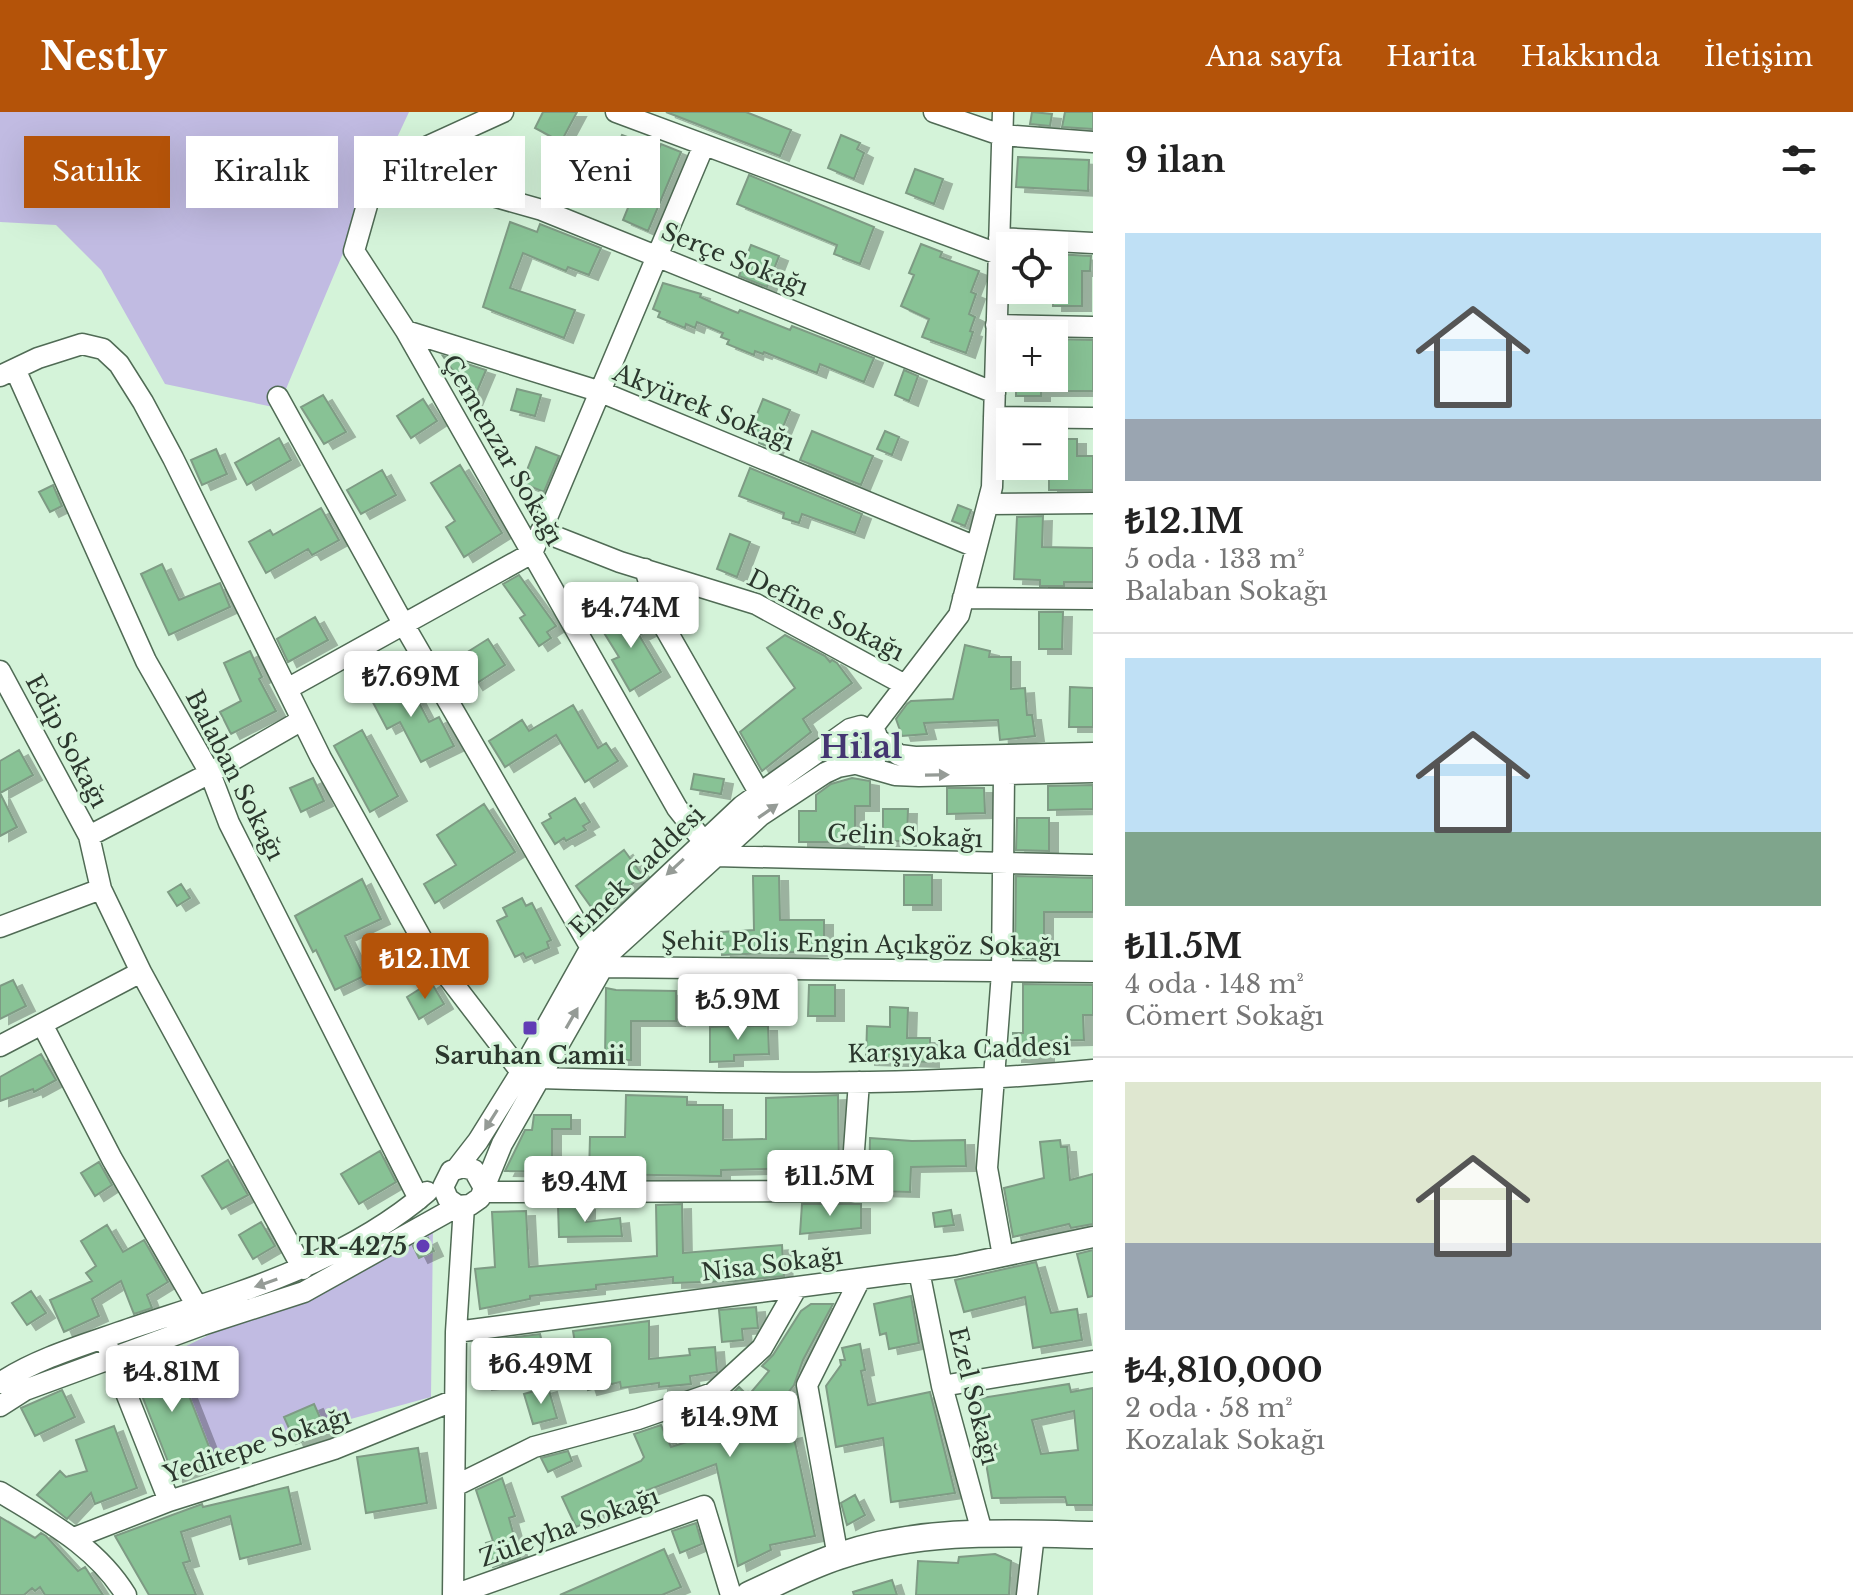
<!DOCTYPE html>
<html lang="tr">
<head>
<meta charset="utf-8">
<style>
	:root { --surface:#fff; --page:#f6f6f6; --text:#222; --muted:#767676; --line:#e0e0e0; --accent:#b45309 }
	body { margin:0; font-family:"Libre Baskerville",serif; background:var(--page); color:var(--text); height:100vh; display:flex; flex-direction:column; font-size:30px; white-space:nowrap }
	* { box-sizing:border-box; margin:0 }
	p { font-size:26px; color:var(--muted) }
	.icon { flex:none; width:44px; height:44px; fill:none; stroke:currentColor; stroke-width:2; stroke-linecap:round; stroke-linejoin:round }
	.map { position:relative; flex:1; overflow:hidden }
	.details { display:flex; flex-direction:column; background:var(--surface); width:760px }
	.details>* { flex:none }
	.banner { position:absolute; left:24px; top:24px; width:760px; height:72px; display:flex; gap:16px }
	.fabs { position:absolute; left:996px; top:120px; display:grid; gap:16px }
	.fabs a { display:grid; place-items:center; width:72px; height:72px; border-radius:0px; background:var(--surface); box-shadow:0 8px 32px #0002; font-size:40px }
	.price { position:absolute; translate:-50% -68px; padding:0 18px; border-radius:8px; background:#fff; color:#222; font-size:26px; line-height:52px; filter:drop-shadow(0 2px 4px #0008) }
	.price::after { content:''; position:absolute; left:50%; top:48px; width:24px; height:18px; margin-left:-12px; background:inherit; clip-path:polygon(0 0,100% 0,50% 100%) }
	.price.current { background:var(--accent); color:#fff }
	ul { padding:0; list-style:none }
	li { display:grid; align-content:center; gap:16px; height:424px; padding:0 32px }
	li+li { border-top:2px solid var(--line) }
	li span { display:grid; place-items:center; height:248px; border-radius:0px; color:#555 }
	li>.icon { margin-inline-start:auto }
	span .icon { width:144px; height:144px; fill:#fffc; stroke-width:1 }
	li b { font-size:34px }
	h2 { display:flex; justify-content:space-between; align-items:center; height:96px; padding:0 32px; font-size:34px }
	.tag { padding:0 28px; border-radius:0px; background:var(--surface); box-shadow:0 8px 32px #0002; font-size:28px; line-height:72px }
	.tag.current { background:var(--accent); color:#fff }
	header { display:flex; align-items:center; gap:48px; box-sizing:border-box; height:112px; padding:0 40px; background:var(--accent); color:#fff }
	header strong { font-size:38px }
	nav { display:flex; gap:44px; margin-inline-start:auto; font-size:28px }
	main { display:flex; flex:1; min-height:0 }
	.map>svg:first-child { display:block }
	.green { fill:#c1bbe2 }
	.building { fill:#88c295; stroke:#7e9b84; stroke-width:2; fill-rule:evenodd; filter:url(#shadow) }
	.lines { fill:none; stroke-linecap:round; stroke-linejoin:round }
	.minor-casing { stroke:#506b55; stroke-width:23 }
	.major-casing { stroke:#506b55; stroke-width:29 }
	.minor { stroke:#fff; stroke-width:20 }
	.major { stroke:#fff; stroke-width:26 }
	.oneway { fill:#959b96 }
	.poi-dot { fill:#613db5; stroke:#d4f3d9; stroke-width:3 }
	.labels { text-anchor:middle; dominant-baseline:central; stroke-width:6; stroke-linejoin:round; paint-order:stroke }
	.street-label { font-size:24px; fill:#2b372d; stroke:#d4f3d9 }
	.poi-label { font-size:24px; font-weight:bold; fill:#2b372d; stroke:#d4f3d9 }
	.district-label { font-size:32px; font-weight:bold; fill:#443571; stroke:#d4f3d9 }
</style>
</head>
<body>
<header>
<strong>Nestly</strong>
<nav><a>Ana sayfa</a><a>Harita</a><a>Hakkında</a><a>İletişim</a></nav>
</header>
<main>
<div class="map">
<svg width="1093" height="1483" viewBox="0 0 1093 1483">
	<defs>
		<filter id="shadow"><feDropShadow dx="9" dy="5" stdDeviation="0" flood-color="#0004"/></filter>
	</defs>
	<rect width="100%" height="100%" fill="#d4f3d9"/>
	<path class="green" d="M0,0H409L344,139L278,296L165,272L101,158L56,113L0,110Z
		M433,1114L431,1285L205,1347L176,1239Z"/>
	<path class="building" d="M543,0H577L561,30L535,16Z
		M666,0H746L791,18L780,44Z
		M1032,0L1052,2L1050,14L1030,12Z
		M1065,0H1093V17L1062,15Z
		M622,23L659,37L661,32L681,40L648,119L623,108L639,69L608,56Z
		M841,23L860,31L857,37L864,41L854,67L828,56Z
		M1018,45L1089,48L1088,79L1016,75Z
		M915,57L943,67L934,92L906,81Z
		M749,63L874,115L860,152L834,142L837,133L737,92Z
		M510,110L537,120L540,112L601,136L589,163L568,155L566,159L523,141L510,176L575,198L564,226L483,195Z
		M921,132L942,140L940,145L979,159L971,180L976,182L969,202L975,205L970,219L973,220L966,241L922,225L929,207L901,194L914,163L909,161Z
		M751,133L779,144L767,175L739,164Z
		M1054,142L1091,144L1090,159H1082V194H1053Z
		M663,171L701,182L700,185L709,189L738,201L740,198L790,218L792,214L874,246L864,270L820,252L817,261L764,240L763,242L755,239L754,243L727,232L729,228L721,225L723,221L697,210L695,216L686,212L685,216L658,205L660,200L653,197Z
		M1054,227L1093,228V279H1041V284H1016V266H1054Z
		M443,244L486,258L473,289Z
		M904,258L918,264L909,289L895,283Z
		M517,277L541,283L535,304L511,298Z
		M323,283L346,320L324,332L301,295Z
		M423,287L437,309L411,326L397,304Z
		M763,287L790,298L774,337L759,331L760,327L749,322Z
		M812,319L873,344L861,373L800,348Z
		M885,319L899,325L892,343L877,337Z
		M279,326L291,348L247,373L235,351Z
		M1054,327H1077V344H1093V378H1049V354H1054Z
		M536,335L559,344L544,380L522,371Z
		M216,337L227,362L202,373L191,348Z
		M460,353L502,421L464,445L446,415L455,409L431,371Z
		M750,356L862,402L855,421L802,402L799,411L783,406L784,401L739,384Z
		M382,358L396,383L361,402L347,378Z
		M53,373L62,394L50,400L39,380Z
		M958,393L971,398L965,414L952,409Z
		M321,396L339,428L312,443L308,437L266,461L249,430L270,418L273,423Z
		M1043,404L1042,435L1093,436V470H1064V474H1040V468L1014,467L1017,405Z
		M730,422L750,430L737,465L717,457Z
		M162,452L179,488L220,471L230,495L169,523L141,462Z
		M519,463L556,514L547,520L551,526L539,534L520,506L525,503L503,472Z
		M633,496L647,519L639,523L661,560L630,579L612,548L619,545L601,516Z
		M1039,500H1063L1062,537H1039Z
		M315,505L328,528L288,550L277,527Z
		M785,523L825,544L830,550L832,548L837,551L852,571L803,607L811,620L762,659L740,620L795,576L767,536Z
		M488,527L505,553L474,573L458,546Z
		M965,533L990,539L989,545H1011V577L1025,576L1027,603H1032L1035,624L1000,628L998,608L924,611L927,622L902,624L896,607L907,592L911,589L953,587Z
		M250,539L262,565L259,567L276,599L231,622L220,600L241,589L224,551Z
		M405,564L429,610L439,605L454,634L421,650L400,610L387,617L369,583Z
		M1070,575L1093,576V615H1069Z
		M573,593L598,636L606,631L618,649L585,670L556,623L505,655L489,629L522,608L529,619Z
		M362,618L398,684L370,700L334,634Z
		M19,638L33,663L0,681L17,715L0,724V649Z
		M694,662L724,667L721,682L691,677Z
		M313,666L324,689L301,700L290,676Z
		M852,666L870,669V694H855V730H799V699H816V683L831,672Z
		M1093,673V697L1048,698V674Z
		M947,676H984L985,701L947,702Z
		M575,686L590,710L583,714L586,718L566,729L564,726L555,732L542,711L551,706L549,702Z
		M484,692L515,740L435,791L424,772L456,753L437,723Z
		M883,697H908L907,729H883Z
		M1017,706H1049V739L1016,738Z
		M624,738L643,764L594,799L576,774Z
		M904,763H932V793H904Z
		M753,764H779L780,808H824V839L722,843L721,820L754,818Z
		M1016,764L1093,766V800H1044V846H1023V839H1015Z
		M362,767L381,807L345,824L364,864L335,878L316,838L313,840L295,804Z
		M181,772L190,786L177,794L168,780Z
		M522,786L526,794L532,791L551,828L547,830L549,836L526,846L523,841L515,845L497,809L507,804L503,796Z
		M13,868L26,894L0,907V874Z
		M431,870L444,892L419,907L407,885Z
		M1023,872L1093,873V903H1083L1084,928L1045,929V945H1013V921H1023Z
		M809,873H835V904H808Z
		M606,876L616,878L676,879V909H631V948H605Z
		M890,895L908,896L907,926H930V950L866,948L867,914L890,915Z
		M733,914H768L769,942L734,943V949L710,950V915Z
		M41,942L56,968L34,980L33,977L0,989V965Z
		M626,983L687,985V993H723V1028L766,1027V986L838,983L839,1062H809L808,1056L721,1058V1064L589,1062L590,1025H625Z
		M534,1003H571V1017H552V1060L505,1059L525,1018H532Z
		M870,1026L912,1029L965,1028L966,1054L911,1055L910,1080L869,1079Z
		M1060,1028L1061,1035H1067L1070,1068L1093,1062V1112L1071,1116L1069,1112L1013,1125L1004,1076L1044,1066L1040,1030Z
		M380,1039L396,1070L359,1092L341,1062Z
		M228,1048L248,1083L222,1097L202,1064Z
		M99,1050L112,1073L95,1084L81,1061Z
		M682,1092L683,1141L782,1133L784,1164L734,1169L673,1171V1165L596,1173V1177L530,1184V1187L480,1197L475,1157L495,1155L492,1100L526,1099L529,1155L657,1144L656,1093Z
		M802,1092H861V1116L800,1122Z
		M558,1093H586V1110L620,1106L622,1124L559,1125Z
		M951,1098L954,1113L935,1115L933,1101Z
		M261,1110L275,1134L253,1147L239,1123Z
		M107,1113L123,1140L144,1128L168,1170L147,1183L152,1196L134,1202L121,1169L92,1187L99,1204L64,1220L50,1188L92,1169L86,1161L96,1154L81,1129Z
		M428,1126L434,1139L419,1146L413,1134Z
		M1093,1138V1184L1088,1185L1077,1142Z
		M1036,1150L1051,1201L1077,1197L1082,1228L1033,1236L1025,1185L964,1200L955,1168Z
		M31,1179L46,1201L27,1213L12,1191Z
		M911,1184L919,1231L889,1237L886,1221L880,1223L874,1192Z
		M811,1192H833L803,1248L794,1273L771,1303L774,1305L757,1329L793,1321L815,1424L770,1433L771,1438L738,1454L716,1352L640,1381L643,1385L576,1415L562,1385L641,1349L644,1345L634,1322L661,1313L671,1335L696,1327L737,1307L720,1293L739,1275L748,1284L769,1259L762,1254L773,1243L801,1199Z
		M756,1195L758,1216L742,1217L743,1228L722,1230L719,1198Z
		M649,1209V1247L690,1243L689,1237L715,1235L717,1260L690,1264L691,1272L659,1275V1271L621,1276L620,1270L588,1278L577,1243L573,1219Z
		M540,1222L545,1243L507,1252L509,1270L483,1273L479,1233L484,1229Z
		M860,1232L865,1258L861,1259L868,1293L930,1280L955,1381L891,1390L883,1326L836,1335L826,1274L841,1253L840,1248H845L842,1236Z
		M171,1238L215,1350L174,1365L130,1253Z
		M1069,1272L1071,1280L1093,1276V1393H1067L1065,1385L992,1386L975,1287ZM1074,1299L1078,1338L1041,1342L1032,1308Z
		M548,1275L557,1306L533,1312L524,1282Z
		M62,1278L75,1305L35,1324L21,1296Z
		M314,1292L326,1319L296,1332L284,1305Z
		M114,1314L137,1376L95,1392L91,1381L67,1407L37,1383L60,1359L66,1365L87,1359L76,1328Z
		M418,1336L427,1391L366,1401L357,1345Z
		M568,1339L572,1349L548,1360L541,1346Z
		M502,1366L515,1404L509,1406L520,1446L493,1455L486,1431L493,1429L476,1378Z
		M288,1375L301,1432L240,1447L230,1404L181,1420L190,1449L183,1451L196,1483H149L115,1424L202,1392L203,1395Z
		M855,1383L865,1403L847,1413L841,1391Z
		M0,1405L35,1426L41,1421L46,1424L78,1459L85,1455L103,1483H45L40,1475L35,1479L32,1476L24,1483H0Z
		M696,1411L702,1432L680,1441L672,1419Z
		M664,1437L681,1475L662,1483H560Z
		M995,1442L1011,1449L1009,1483H916L918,1449L958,1451L959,1445Z
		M892,1468L897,1483H854L853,1480Z"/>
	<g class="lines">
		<defs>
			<path id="minor" d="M503,0L413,41L369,86L354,139L406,219L677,696L715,744L1093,753
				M616,0L998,142
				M934,0L1001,23L1093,30
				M413,41L482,81L542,98L995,281
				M999,126L1093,131
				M996,213L1093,215
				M406,219L601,280L976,435
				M15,257L146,549L210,661L229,711L419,1087
				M0,264L38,246L82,232L103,237L119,252L143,290L173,346L321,646L429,840L521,960L540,966C724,971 909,976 1093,958
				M278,285L404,513L602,855L1093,860
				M994,305L1093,306
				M988,392L1093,391
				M541,419L620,450L756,492L905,573
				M645,457L661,509L760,682
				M963,486L1093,487
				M0,559L89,724
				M287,577L532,441L704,33
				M302,608L210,661L89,724L101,777L141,860L303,1157
				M871,618L959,503L992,375L1003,0
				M878,627L899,643L915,645L1093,641
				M860,653L895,663L919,664L1093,660
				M0,815L101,777
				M42,912L112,1047L197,1194
				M0,934L141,860
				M457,1056L478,1029L521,960L590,837L742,694L850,617L861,614L876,622L880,633L876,645L860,653C842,650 835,635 846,620
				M483,1074L474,1058L463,1055L451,1059L443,1075L448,1087L458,1094L470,1093L480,1086L502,1032L612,839L760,704L825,661L838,655L854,652
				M483,1080L851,1079L859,970
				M1003,1144L987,1056L1002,861L1004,662
				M919,1159L942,1274L982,1420
				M456,1220L956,1154L1093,1125
				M107,1233L169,1389
				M0,1271C37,1246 87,1232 129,1217C233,1182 342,1153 427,1080
				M942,1274L1093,1249
				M0,1294L25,1278L202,1213L304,1180L458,1094
				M455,1374L534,1335L638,1307L713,1281L762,1236L797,1175
				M0,1380C47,1409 96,1434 126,1483
				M74,1426L169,1389L334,1337L455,1288
				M838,1445L807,1273L860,1167
				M453,1483L456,1220L464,1094
				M454,1483L704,1394L731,1483
				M1027,1483L1034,1422"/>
			<path id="major" d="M749,1483C778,1470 808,1454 839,1444C922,1416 1007,1421 1093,1423"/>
		</defs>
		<use href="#minor" class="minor-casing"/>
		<use href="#major" class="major-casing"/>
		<use href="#minor" class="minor"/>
		<use href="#major" class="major"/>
	</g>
	<defs><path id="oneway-solid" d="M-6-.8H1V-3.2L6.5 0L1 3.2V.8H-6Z" transform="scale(2)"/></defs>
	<g class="oneway">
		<use href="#oneway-solid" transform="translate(937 663) rotate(-1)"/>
		<use href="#oneway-solid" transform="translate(768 699) rotate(-35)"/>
		<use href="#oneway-solid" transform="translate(675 755) rotate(137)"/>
		<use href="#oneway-solid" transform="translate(572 906) rotate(-60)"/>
		<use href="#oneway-solid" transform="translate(491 1008) rotate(122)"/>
		<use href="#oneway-solid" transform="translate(266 1171) rotate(161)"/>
	</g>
	<g class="poi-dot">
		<rect x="522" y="908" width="16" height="16" rx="4"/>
		<circle cx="423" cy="1134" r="8"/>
	</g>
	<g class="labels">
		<g class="street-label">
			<text transform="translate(735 147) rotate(22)">Serçe Sokağı</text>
			<text transform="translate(704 295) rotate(22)">Akyürek Sokağı</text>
			<text transform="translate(503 338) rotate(60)">Çemenzar Sokağı</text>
			<text transform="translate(826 503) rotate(27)">Define Sokağı</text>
			<text transform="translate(67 629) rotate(62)">Edip Sokağı</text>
			<text transform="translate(235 663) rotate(63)">Balaban Sokağı</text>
			<text transform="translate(905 724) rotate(2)">Gelin Sokağı</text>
			<text transform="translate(637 759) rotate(-44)">Emek Caddesi</text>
			<text transform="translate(861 832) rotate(1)">Şehit Polis Engin Açıkgöz Sokağı</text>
			<text transform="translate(959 938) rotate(-2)">Karşıyaka Caddesi</text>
			<text transform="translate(772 1152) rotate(-7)">Nisa Sokağı</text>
			<text transform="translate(974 1284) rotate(76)">Ezel Sokağı</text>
			<text transform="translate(257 1333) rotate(-18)">Yeditepe Sokağı</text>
			<text transform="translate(569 1415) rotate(-20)">Züleyha Sokağı</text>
		</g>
		<g class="poi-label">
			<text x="530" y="943">Saruhan Camii</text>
			<text x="407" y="1134" text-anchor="end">TR-4275</text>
		</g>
		<g class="district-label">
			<text x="861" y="635">Hilal</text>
		</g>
	</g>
</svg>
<div class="fabs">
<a><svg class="icon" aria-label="locate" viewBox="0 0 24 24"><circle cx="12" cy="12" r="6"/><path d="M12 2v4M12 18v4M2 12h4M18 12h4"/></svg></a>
<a>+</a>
<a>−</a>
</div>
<b class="price" style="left:631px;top:538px">₺4.74M</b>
<b class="price" style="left:411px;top:607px">₺7.69M</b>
<b class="price current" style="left:425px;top:889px">₺12.1M</b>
<b class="price" style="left:738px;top:930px">₺5.9M</b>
<b class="price" style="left:830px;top:1106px">₺11.5M</b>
<b class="price" style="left:585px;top:1112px">₺9.4M</b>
<b class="price" style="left:541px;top:1294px">₺6.49M</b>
<b class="price" style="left:172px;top:1302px">₺4.81M</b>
<b class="price" style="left:730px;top:1347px">₺14.9M</b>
<div class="banner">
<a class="tag current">Satılık</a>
<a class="tag">Kiralık</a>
<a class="tag">Filtreler</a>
<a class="tag">Yeni</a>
</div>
</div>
<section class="details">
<h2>9 ilan<svg class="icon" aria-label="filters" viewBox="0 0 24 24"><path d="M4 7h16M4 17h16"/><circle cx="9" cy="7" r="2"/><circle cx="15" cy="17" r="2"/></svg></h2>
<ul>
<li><span style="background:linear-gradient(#bfe0f5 75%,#9aa5b1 0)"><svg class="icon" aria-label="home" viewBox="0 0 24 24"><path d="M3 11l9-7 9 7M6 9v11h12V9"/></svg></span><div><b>₺12.1M</b><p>5 oda · 133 m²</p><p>Balaban Sokağı</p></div></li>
<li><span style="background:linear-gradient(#bfe0f5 70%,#7fa58c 0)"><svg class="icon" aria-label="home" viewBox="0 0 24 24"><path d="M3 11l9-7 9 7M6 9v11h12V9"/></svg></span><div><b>₺11.5M</b><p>4 oda · 148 m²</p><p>Cömert Sokağı</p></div></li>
<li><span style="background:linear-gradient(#dfe7d0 65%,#9aa5b1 0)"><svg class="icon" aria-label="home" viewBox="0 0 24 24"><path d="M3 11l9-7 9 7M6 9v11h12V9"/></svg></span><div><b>₺4,810,000</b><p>2 oda · 58 m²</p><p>Kozalak Sokağı</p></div></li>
</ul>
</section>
</main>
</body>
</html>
